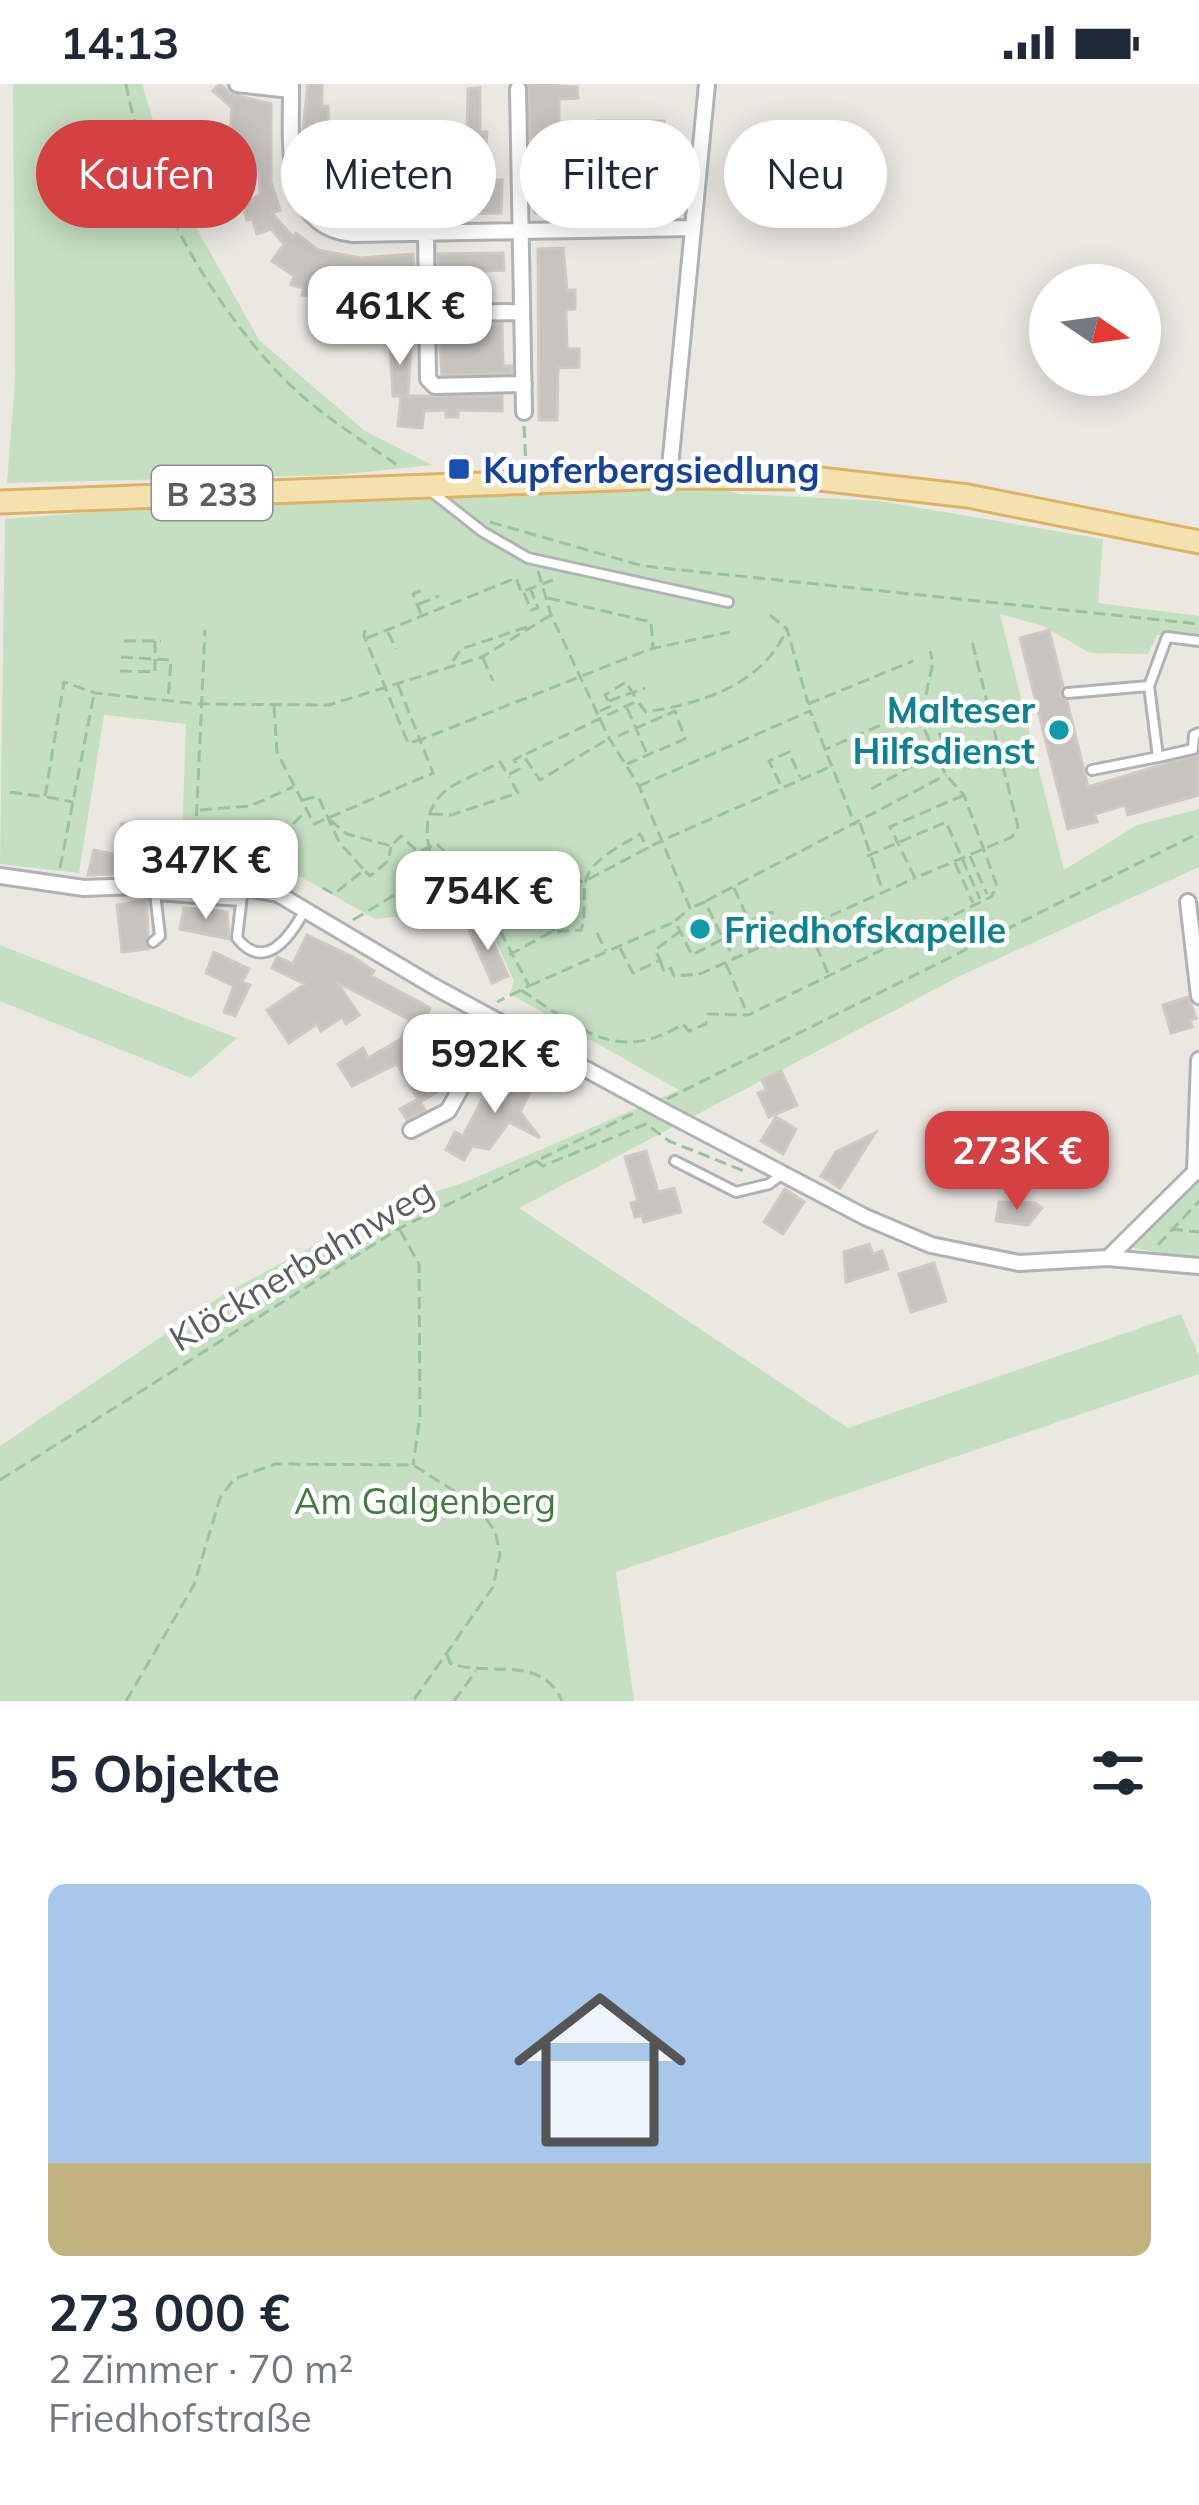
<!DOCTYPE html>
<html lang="de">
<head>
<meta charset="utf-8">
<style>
	:root { --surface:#fff; --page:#f2f2f3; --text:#1f2937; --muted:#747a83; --accent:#d34143 }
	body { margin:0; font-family:Mulish,sans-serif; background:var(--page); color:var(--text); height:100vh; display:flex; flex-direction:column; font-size:45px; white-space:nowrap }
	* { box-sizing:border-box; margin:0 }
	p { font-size:39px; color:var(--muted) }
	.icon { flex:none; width:66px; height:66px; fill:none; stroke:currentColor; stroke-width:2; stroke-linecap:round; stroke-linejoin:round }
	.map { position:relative; height:1617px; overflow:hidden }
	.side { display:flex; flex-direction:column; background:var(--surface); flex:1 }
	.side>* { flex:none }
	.banner { position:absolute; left:36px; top:36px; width:1128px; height:108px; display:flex; gap:24px }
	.needle { width:78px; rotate:103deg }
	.buttons { position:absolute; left:1029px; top:180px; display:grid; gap:24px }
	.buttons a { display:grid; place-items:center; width:132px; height:132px; border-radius:50%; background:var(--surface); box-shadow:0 6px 30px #0003; font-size:60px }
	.price { position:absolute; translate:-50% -102px; padding:0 27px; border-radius:24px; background:#fff; color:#222; font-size:39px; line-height:78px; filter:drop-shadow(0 3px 6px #0008) }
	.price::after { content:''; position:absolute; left:50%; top:72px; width:36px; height:27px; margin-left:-18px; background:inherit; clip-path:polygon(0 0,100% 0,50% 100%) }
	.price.current { background:var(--accent); color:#fff }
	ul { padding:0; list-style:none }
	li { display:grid; align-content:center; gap:24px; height:636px; padding:0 48px }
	li span { display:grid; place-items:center; height:372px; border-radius:18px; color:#555 }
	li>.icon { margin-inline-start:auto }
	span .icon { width:216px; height:216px; fill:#fffc; stroke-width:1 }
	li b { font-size:51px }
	h2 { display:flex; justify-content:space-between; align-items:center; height:144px; padding:0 48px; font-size:51px }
	.pill { padding:0 42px; border-radius:54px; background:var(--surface); box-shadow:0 6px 30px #0003; font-size:42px; line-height:108px }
	.pill.current { background:var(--accent); color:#fff }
	.status { display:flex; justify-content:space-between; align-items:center; height:84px; padding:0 60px; background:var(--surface); direction:ltr }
	.status svg { height:33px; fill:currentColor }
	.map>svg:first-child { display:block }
	.green { fill:#c4e0c1 }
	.building { fill:#c7c3bf; stroke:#cfc9c1; stroke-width:3 }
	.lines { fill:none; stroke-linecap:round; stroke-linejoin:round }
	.lane-casing { stroke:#afb3b6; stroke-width:14 }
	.street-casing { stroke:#afb3b6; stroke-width:20 }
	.primary-casing { stroke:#dfb267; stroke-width:27 }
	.path { stroke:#9bc0a2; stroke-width:3; stroke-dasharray:12 6; stroke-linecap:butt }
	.lane { stroke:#fff; stroke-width:8 }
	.street { stroke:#fff; stroke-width:14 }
	.primary { stroke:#f4e2ae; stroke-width:21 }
	.street-bridge-casing { stroke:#afb3b6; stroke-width:20; stroke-linecap:butt }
	.street-bridge { stroke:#fff; stroke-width:14 }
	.transit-dot { fill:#1a4fb4; stroke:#fff; stroke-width:4.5 }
	.culture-dot { fill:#0f9aa8; stroke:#fff; stroke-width:4.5 }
	.labels { text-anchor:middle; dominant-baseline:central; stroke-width:9; stroke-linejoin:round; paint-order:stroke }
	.shield { fill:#fff; stroke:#8c8e90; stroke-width:3 }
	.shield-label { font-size:33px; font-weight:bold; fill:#5a5e61 }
	.transit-label { font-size:36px; font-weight:bold; fill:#164399; stroke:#fff; text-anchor:start }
	.culture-label { font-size:36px; font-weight:bold; fill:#0d838f; stroke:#fff; text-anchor:end }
	.street-label { font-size:36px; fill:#5a5e61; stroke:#fff }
	.park-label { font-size:36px; fill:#417c3e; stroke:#fff }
</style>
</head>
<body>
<div class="status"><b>14:13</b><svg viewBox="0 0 49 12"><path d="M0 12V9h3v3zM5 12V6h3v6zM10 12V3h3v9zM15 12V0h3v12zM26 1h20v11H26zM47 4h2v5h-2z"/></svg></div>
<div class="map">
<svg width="1199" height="1617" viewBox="0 0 1199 1617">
	<rect width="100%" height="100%" fill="#ebe8e2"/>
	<path class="green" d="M13,0H142L172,100L259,256L365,347L432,381L336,391L7,399L15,296Z
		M677,395L740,410L879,417L1103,455L1098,519L1199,532V551H1157L1148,570L1090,569L1043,542L1000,530L1064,786L1137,741L1199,725V783L962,891L519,1124L848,1344L1181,1230L1199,1272V1290L616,1488L634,1617H0V1362L226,1209L384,1124L463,1099L679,1006L510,910L514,897L486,835L432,829L375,835L301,793L225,783L181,785L186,640L104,631L79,789L0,780L5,435L340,409Z
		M0,861L237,954L191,994L0,917Z
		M1199,1098V1176L1128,1163Z"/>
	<path class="building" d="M220,0L231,10L271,20V98L280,126L272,129L293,153L296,149L318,166L361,174L413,170L416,213L393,214L391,225L357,220L355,226L335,223L337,215L302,211L304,204L291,201L294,192L272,177L284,160L271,145L257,150L252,134L247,136L243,122L260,110L259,86H248L247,69L228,77L232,24L213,7Z
		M308,0H322V22H328L329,45H337V57L311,61V56L302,55Z
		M528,0L577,3L578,14L559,15V43H551V64H545V87H554L555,129H535Z
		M480,4V48H487L486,61L460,62V48H467L468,5Z
		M596,37H664V57H597Z
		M490,96H502L501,129L333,133L331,107L490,104Z
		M633,105H667V127L584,133L583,112Z
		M563,164L567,206H575V225L566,226L567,265H579V283L558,284L557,336H539L538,165Z
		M503,169L504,186L470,188L471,210H478V217L442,218L438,170Z
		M502,239L503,282H512V289L442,291L439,241Z
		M411,258L408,311L393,312L390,259Z
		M401,312H502V327L458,326V333H446V326L424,327L422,344L398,342Z
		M1049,546L1063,602L1060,611L1067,617L1088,703L1199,670V711L1128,731L1125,721L1095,730L1097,738L1068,745L1020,554Z
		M132,739V745L158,744V789L88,791L94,766L121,772V740Z
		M147,816L148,865L122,868L117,821Z
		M184,824L227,828L229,855L180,845Z
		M485,839L508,892L492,899L469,846Z
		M307,851L353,873L374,887L371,892L430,924L427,930L462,949L440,963L406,944L410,936L337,898L359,931L346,940L342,933L321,947L317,940L289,959L267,926L305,900L272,884L277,873L293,880Z
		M214,868L249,885L242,898L250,901L235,932L224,928L234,902L206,889Z
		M1188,913L1196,934L1190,936L1192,943L1171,949L1163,921Z
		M406,944L424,974L414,980L426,985L439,1007L420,1018L425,1026L407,1036L400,1025L418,1015L397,980L352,1002L338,980L363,964L368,974L401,955Z
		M781,987L797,1021L769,1033L758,1009L766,1006L762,996Z
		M505,989L536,997L520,1028L540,1054L509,1038L489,1065L472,1062L464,1076L446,1066L455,1048L463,1052L482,1016L489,1020Z
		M993,1029L1007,1055L970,1072L960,1054Z
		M776,1033L796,1045L783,1070L761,1057Z
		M875,1049L840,1104L821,1092L836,1068Z
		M646,1067L658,1108L674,1104L681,1128L644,1138L642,1131L635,1133L631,1119L638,1117L625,1073Z
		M785,1105L804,1118L783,1150L764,1138Z
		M999,1118L1035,1119L1042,1124L1028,1141L996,1137Z
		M869,1160L873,1170L882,1167L888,1185L846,1198L844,1168Z
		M934,1179L946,1217L911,1228L899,1190Z"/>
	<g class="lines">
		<defs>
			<path id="lane" d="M432,408L483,448L528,474L728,518
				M1068,609L1149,602L1167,553L1199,557
				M1158,673L1193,665L1194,651L1199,649
				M1092,686L1158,673L1149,602
				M243,803L237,854C265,889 290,853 305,826
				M155,811L241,817
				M153,858L160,852L155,809
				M675,1077L736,1108L769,1100L781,1091"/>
			<path id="street" d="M237,0L291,6
				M291,0C292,55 279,143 353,150L693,144
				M518,5L524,328
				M426,148L428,295L435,302L524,300
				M426,229L522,228
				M669,393L707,0
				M0,792L84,804L221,799L278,810L433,902L641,1015
				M1188,818L1199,912
				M663,1027L865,1133L931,1161L1019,1179L1108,1174L1199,1182
				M411,1046L448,1027L498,937
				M1108,1174L1195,1088L1199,976"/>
			<path id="primary" d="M0,418L669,393L811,394L968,412L1199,458"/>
		</defs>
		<use href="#lane" class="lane-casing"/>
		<use href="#street" class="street-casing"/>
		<use href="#primary" class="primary-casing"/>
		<path class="path" d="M126,0C146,105 208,215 282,293C316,328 360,355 400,383
			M524,342L526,381
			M490,438L643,482L1199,540
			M538,487L551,531L609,654L639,702L690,824L675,837L692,871L723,855L705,818L690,824
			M524,509L531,526L538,524L531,506
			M548,514L651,538L653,564
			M419,520L439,512
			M421,530L413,510L425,505
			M770,531L787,545L808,619
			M388,548L396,565
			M367,554L516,494L521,508L553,496
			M124,557H161
			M121,573L171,576L168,615
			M483,574L493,597
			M453,577L461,565L530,542
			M120,587L155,588V557
			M398,601L420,656L650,565L730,548
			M609,617L645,604
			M808,620L913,577
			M274,622L277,668L314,740L433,689L420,656L408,659L364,552L366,540
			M627,624L647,670
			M600,627L611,622L605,611L626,598L636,615
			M618,652L675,627L685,655L627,680
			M526,670L637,617L646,628C703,619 762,601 787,545
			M780,700L769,677L789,668L800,693
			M639,702L810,627L855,741
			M871,705L946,663L924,620L933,578L930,567
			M10,708L45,713L64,598L95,609L200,620L329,621L482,573L551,531
			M964,711L890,743L915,794L1012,753L1018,743L972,557
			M47,713L73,718
			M303,716L318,712L339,758L364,786L334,810L323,804
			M200,726L250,722L293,703
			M431,730L451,731L518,709L509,693
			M330,736L347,750L391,762L401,752L418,768L437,760L475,799L529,902L497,918
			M860,739L883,808
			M867,772L946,738L980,815
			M970,772L987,810
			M955,779L973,819
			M265,782L278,777L293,740L305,728
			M60,784L94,610
			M194,786L205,546
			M365,787L370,792L388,777L391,763
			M555,801L546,791L475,831L445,816C436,786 413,741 440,712C452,698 484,688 500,678L508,691L519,685L514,676L523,671L540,696L608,655
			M734,804L747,833
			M706,817L946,691
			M489,834L555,801L585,797L663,756L830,683
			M353,836L436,786L454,781
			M809,845L829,892
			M552,847L568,825L570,802
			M597,849L606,867
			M724,857L735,874
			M620,864L633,889L660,876L655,866L679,848
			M750,866L738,842L772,828L785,852
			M509,871L551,848L581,846C587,829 582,812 586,796C591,775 623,761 640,750L648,765
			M660,876L664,888L671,884L674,892L700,890L913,795
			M726,880L748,931
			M529,902L674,838
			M521,906C579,943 616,982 683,940L689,947L706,940L708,930L748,931L991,813L997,802L964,711L946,691L915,626L824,666
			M667,1015L1199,749
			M536,1077L543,1082L646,1040L669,1057L744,1087
			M1171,1145L1199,1148
			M400,1146L419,1180L420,1332L413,1381
			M1158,1161L1199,1117
			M0,1396L400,1144L636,1028
			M447,1570L450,1579C487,1594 541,1569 562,1617
			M126,1617L194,1501L220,1414L234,1395L275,1380L413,1381L475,1420L495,1447L500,1470L493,1503L413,1617
			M454,1617L476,1587"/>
		<use href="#lane" class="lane"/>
		<use href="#street" class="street"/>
		<use href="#primary" class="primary"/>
		<defs>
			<path id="street-bridge" d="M641,1015L663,1027"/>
		</defs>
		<use href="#street-bridge" class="street-bridge-casing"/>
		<use href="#street-bridge" class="street-bridge"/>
	</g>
	<rect class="transit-dot" x="447" y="373" width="24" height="24" rx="6"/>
	<g class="culture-dot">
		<circle cx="1059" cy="646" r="12"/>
		<circle cx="700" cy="845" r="12"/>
	</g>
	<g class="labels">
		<rect class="shield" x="152" y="382" width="120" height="54" rx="9"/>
		<g class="shield-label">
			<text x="212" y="409">B 233</text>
		</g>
		<g class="transit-label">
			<text x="483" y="385">Kupferbergsiedlung</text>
		</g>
		<g class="culture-label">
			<text x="1035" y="625">Malteser<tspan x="1035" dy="41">Hilfsdienst</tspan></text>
			<text x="724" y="845" text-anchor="start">Friedhofskapelle</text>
		</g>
		<g class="street-label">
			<text transform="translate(301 1180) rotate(-31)">Klöcknerbahnweg</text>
		</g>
		<g class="park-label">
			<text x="425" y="1416">Am Galgenberg</text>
		</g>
	</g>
</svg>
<div class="buttons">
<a><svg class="needle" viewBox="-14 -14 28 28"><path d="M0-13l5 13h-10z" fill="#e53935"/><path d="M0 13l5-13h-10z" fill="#747a83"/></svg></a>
</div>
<b class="price" style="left:400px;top:284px">461K €</b>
<b class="price" style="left:206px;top:838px">347K €</b>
<b class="price" style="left:488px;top:869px">754K €</b>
<b class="price" style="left:495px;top:1032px">592K €</b>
<b class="price current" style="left:1017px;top:1129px">273K €</b>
<div class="banner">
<a class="pill current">Kaufen</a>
<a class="pill">Mieten</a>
<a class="pill">Filter</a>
<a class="pill">Neu</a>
</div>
</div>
<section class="side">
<h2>5 Objekte<svg class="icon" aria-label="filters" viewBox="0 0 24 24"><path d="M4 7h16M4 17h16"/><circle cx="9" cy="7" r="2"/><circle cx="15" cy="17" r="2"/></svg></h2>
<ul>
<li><span style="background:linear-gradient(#a9c7e8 75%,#c2b280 0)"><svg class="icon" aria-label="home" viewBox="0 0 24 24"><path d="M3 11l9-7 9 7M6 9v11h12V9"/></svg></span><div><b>273 000 €</b><p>2 Zimmer · 70 m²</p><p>Friedhofstraße</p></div></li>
</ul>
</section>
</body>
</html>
